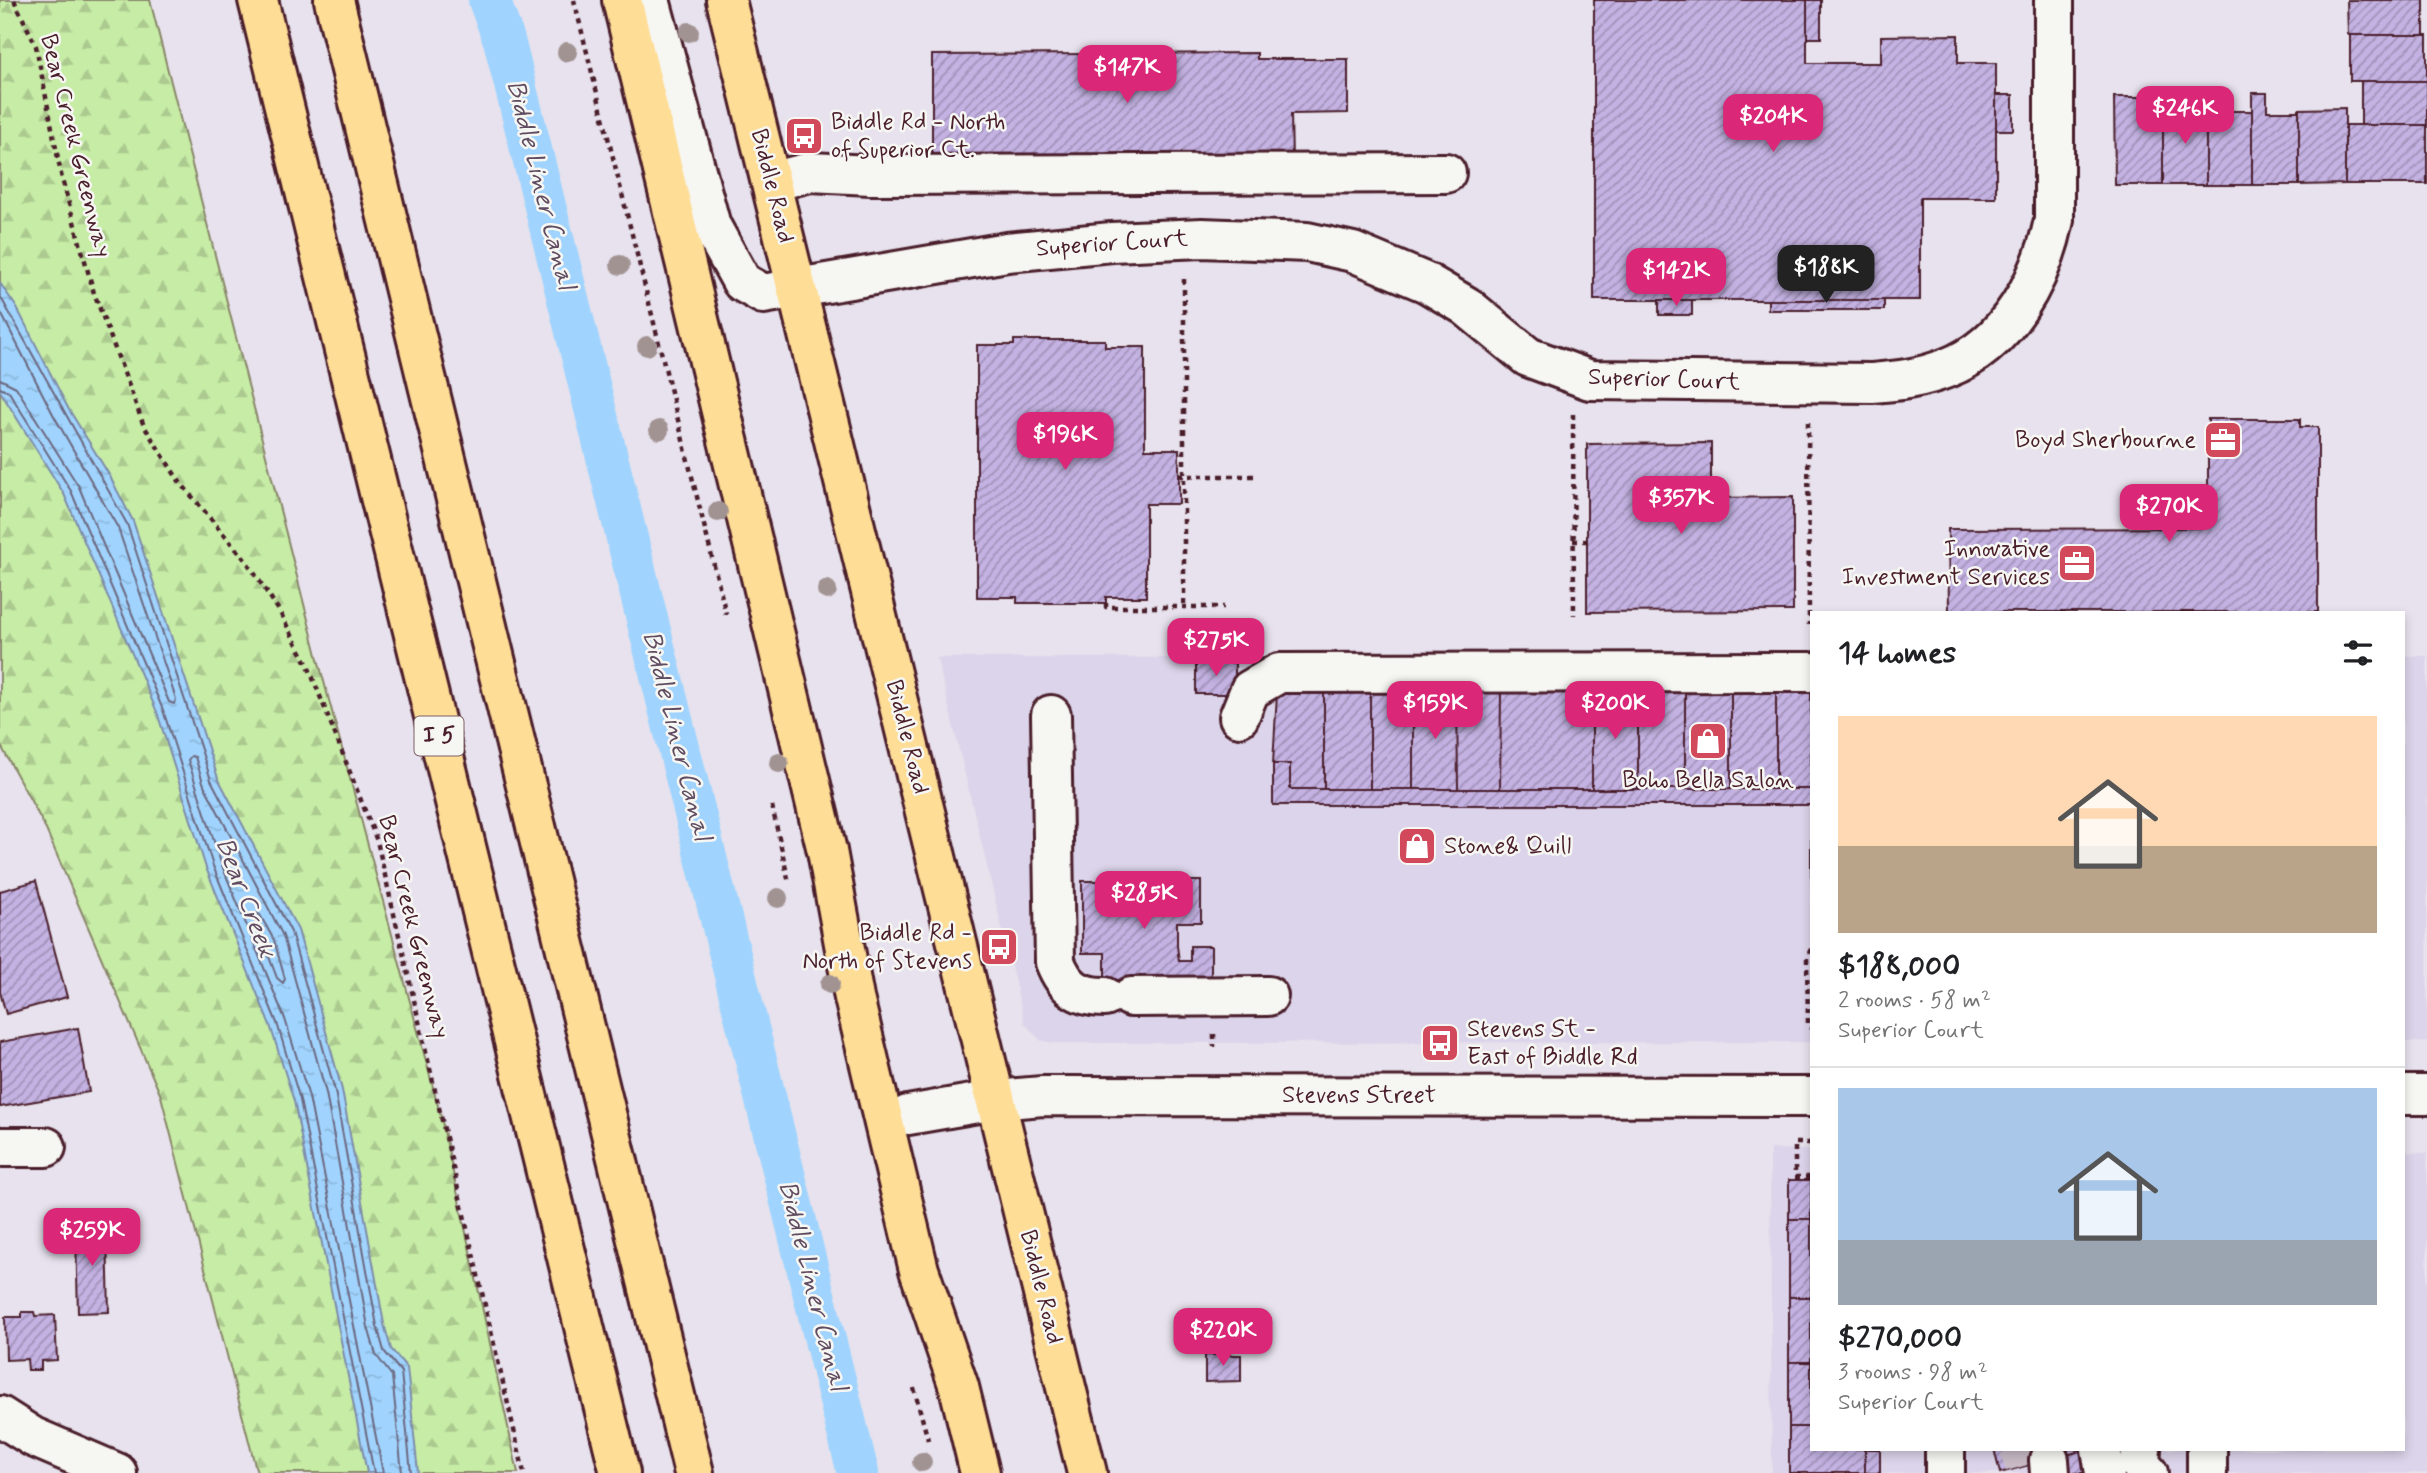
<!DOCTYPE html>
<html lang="en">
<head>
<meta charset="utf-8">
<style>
	:root { --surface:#fff; --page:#f6f6f6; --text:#202124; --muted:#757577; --line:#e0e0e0; --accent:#db2777 }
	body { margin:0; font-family:Mynerve,sans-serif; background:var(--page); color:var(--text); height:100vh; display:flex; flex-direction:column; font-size:26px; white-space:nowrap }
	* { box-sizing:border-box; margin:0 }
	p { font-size:23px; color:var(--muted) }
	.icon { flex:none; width:38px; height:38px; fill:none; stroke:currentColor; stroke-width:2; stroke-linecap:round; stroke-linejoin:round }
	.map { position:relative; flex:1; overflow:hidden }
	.panel { position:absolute; left:1810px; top:611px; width:595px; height:840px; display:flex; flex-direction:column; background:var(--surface); border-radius:0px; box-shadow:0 4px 10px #0003 }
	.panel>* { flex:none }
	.price { position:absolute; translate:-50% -60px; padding:0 16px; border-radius:14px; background:var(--accent); color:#fff; font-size:23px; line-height:46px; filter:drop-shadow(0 2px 4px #0008) }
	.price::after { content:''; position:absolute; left:50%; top:42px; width:21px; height:16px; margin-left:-10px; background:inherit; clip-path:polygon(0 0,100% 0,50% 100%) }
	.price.current { background:#222; color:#fff }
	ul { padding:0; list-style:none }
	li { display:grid; align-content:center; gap:14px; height:371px; padding:0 28px }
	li+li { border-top:2px solid var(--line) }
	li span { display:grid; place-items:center; height:217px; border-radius:0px; color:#555 }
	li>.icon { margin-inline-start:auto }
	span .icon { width:126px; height:126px; fill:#fffc; stroke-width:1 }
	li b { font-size:30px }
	h2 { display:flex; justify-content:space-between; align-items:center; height:84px; padding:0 28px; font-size:30px }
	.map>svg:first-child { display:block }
	.built { fill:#dcd4ea }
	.forest { fill:url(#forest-firs); stroke:#888668; stroke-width:2 }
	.water { fill:url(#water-ripples); stroke:#7e8caa; stroke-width:2 }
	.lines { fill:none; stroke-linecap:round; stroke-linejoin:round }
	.shore { stroke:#6c677f; stroke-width:2 }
	.canal { stroke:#a0d4fe; stroke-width:42 }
	.building { fill:url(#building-hatch); stroke:#4a1f2b; stroke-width:2 }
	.minor-tunnel { stroke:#c8bbc6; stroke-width:38; stroke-dasharray:38 19; stroke-linecap:butt }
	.minor-casing { stroke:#4a1f2b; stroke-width:44 }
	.major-casing { stroke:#4a1f2b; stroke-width:44 }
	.highway-casing { stroke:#4a1f2b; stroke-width:44 }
	.path { stroke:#4a1f2b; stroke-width:4.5; stroke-dasharray:5 5; stroke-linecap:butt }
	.minor { stroke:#f6f6f2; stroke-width:38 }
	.major { stroke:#fedd96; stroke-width:38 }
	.highway { stroke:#fedd96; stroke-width:38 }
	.tree { fill:#a29393 }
	.labels { text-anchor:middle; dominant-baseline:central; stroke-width:5; stroke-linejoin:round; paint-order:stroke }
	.shield { fill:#f6f6f2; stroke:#7e6067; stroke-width:2 }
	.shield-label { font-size:23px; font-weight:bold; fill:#4a1f2b }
	.poi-label { font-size:24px; fill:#4a1f2b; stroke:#f6f6f2; text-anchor:start }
	.street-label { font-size:24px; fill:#4a1f2b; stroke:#f6f6f2 }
	.water-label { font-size:26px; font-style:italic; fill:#604c60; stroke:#f6f6f2 }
</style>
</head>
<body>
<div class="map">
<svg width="2427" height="1473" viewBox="0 0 2427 1473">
	<defs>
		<pattern id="forest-firs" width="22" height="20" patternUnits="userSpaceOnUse" patternTransform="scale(1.75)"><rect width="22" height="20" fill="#c6eca6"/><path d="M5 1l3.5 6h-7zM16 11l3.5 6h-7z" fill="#acca8f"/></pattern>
		<pattern id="water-ripples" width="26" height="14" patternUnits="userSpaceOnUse" patternTransform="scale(1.75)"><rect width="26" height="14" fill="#a0d4fe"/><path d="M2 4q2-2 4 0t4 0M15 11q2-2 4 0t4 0" fill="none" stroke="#8bb6da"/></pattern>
		<pattern id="building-hatch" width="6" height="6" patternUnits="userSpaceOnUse" patternTransform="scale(1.75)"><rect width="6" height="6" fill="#c3b2e2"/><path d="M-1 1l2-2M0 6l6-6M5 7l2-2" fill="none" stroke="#a090b7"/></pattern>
	</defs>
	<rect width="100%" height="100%" fill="#e7e2ed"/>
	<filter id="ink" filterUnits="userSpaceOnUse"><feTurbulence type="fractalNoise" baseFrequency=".0143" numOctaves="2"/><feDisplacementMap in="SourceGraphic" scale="14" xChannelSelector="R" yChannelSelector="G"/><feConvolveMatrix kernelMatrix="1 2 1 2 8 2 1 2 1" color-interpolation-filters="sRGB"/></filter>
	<g filter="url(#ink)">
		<path class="built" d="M2403,656H2427V1042H2403Z
			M1811,657V1042L1052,1043L1040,1040L1025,1024L937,658Z
			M1770,1149L1811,1150V1449H2403V1152L2427,1153V1473H1772Z"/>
		<path class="forest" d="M0,0H150L319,663L441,1117L518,1473H257L161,1096L44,825L0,744Z"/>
		<path class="water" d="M0,283L17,308L68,408L108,473L133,521L218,778L298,930L342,1090L384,1324L391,1349L407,1368L418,1473H367L294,1101L270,1025L206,868L157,712L64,494L0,391Z"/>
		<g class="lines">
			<path class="shore" d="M0,296L127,524L211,780L291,932L335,1091L377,1326L384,1351L401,1372L411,1473
				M0,311L54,416L118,528L176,699L174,704L169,702L79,487L16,387L0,379
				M0,388L9,392L71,491L163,710L213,866L277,1023L300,1100L374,1473
				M256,913L260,915L274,940L285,979L283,983L277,978L254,917Z
				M383,1473L309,1097L285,1019L221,863L188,760L191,756L195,757L204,785L283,936L326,1093L368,1327L376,1355L392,1376L402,1473"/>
			<path class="canal" d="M489,0L504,40L858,1473"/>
		</g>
		<path class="building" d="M1594,0H1807V63H1881V36L1958,35V63H1996V198H1920V300H1594Z
			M1807,0H1821V38H1807Z
			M2347,0H2424V35H2348Z
			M2350,35H2427V81H2350Z
			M1257,53V59H1348V113L1291,114L1292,159L932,160V55Z
			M2361,81H2427V125H2361Z
			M2206,93H2220V111H2252V185H2206Z
			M2252,93H2267V111H2299V185H2252Z
			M1996,95H2013V130H1996Z
			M2114,97H2163V185H2115Z
			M2163,107H2206V185H2163Z
			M2345,108V184L2299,185V109Z
			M2345,125H2427V184H2345Z
			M1659,300H1692V315H1659Z
			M1768,300H1884V310H1768Z
			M1014,340H1105V347H1145V449H1179V504H1146V597H1106V603H1017V597H977V345H1014Z
			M2208,419H2300V427H2318V612H1949L1948,529L2208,528Z
			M1711,443V498L1793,497V611L1587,612V444Z
			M1196,663H1235V694H1196Z
			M1413,692H1457L1458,789H1413Z
			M1413,692V789H1370V693Z
			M1457,692H1501L1500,789H1458Z
			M1501,692H1592V789H1500Z
			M1592,692L1638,693V789H1592Z
			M1811,692V789H1776V693Z
			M1277,693H1324V789H1290V764H1273Z
			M1324,693H1370V789H1324Z
			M1638,693H1685V789H1638Z
			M1685,693H1731V789H1685Z
			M1731,693H1776V789H1731Z
			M1273,764H1290V789H1811V877V805H1273Z
			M36,881L67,997L6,1014L0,992V891Z
			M1082,881H1201V922H1177V946L1179,961H1190V946H1211V985H1105V953H1082Z
			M78,1028L89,1092L0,1107V1042Z
			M1789,1180H1811V1219H1789Z
			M1789,1219H1811V1297H1789Z
			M103,1221L104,1235H107L109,1312L78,1313L76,1236L80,1235L79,1222Z
			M1789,1297H1811V1362H1789Z
			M22,1312H34L35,1316L55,1315L57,1360L41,1361V1370H28L27,1359L6,1360L5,1317H22Z
			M1205,1355H1241V1381L1205,1382Z
			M1789,1362H1811V1427H1789Z
			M1789,1427H1811V1449H1865V1473H1789Z
			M1865,1449H1880V1473H1865Z
			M1994,1449H2076L2077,1452L2000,1473Z
			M2076,1449H2085L2091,1473H2062L2057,1458L2077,1452Z"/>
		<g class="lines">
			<path class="minor-tunnel" d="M2019,1449L2024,1466"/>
			<defs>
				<path id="minor" d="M650,0L711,226L742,282L763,294L1007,252L1112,242L1202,238L1307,242L1353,252L1427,283L1466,306L1528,357L1590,380L1872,383C1898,381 1922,378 1947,368C2007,345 2042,279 2054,220V0
					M771,182L810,172L871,175L1446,173
					M1051,715L1055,962C1065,987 1078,997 1105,997
					M1239,717L1250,690L1279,673L1811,672
					M1131,997L1268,996
					M2403,1095H2427
					M908,1115L995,1100L1043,1096L1811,1097
					M0,1147H46
					M0,1416L33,1437L117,1473
					M2101,1449L2105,1473
					M2141,1449L2140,1464L2148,1473
					M2207,1449V1473
					M2049,1460L2050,1473
					M1945,1473V1449"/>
				<path id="major" d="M622,0L827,851L854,998L919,1270L959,1387L980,1473
					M726,0L1087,1473"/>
				<path id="highway" d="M258,0L620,1473
					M334,0L694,1473"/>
			</defs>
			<use href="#minor" class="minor-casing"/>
			<use href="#major" class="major-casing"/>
			<use href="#highway" class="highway-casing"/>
			<path class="path" d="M14,0L36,46L62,179L94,293L144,426L179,481L247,562L278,609L307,663L377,841L524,1473
				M574,0L726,614
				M1184,279V607
				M1573,414L1574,615
				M1808,422L1809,625
				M1179,476H1257
				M1573,541H1587
				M1106,603V607H1224
				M772,806L789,883
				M1811,949L1807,957L1808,1024L1811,1029
				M1214,1034V1047
				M1811,1143H1795V1177H1811
				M914,1388L928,1440"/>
			<use href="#minor" class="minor"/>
			<use href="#major" class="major"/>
			<use href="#highway" class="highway"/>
		</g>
		<g class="tree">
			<circle cx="689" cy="32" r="10"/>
			<circle cx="567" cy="52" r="10"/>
			<circle cx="620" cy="265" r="10"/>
			<circle cx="647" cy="346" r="10"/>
			<circle cx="659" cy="430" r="10"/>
			<circle cx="718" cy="512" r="10"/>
			<circle cx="827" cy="590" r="10"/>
			<circle cx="779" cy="763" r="10"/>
			<circle cx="778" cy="898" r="10"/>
			<circle cx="830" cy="984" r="10"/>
			<circle cx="922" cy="1462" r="10"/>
		</g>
	</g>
	<defs>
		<symbol id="bus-square" viewBox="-11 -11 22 22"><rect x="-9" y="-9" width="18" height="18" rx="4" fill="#d1495b" stroke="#f6f6f2"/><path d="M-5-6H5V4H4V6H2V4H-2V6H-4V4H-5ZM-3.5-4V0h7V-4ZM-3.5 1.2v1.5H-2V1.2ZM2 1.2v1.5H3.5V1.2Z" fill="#fff"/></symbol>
		<symbol id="office-square" viewBox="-11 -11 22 22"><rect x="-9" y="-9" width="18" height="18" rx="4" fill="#d1495b" stroke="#f6f6f2"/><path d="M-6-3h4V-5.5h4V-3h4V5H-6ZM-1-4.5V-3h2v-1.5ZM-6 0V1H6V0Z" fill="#fff"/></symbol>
		<symbol id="shop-square" viewBox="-11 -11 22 22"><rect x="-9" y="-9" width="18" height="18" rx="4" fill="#d1495b" stroke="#f6f6f2"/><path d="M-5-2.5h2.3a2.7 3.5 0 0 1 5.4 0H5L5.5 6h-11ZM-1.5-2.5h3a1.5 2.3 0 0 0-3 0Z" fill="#fff"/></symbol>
	</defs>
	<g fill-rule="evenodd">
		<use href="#bus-square" x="782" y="114" width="44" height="44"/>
		<use href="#office-square" x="2201" y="418" width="44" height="44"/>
		<use href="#office-square" x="2055" y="541" width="44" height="44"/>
		<use href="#shop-square" x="1686" y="719" width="44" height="44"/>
		<use href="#shop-square" x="1395" y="824" width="44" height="44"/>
		<use href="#bus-square" x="977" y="925" width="44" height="44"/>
		<use href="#bus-square" x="1418" y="1021" width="44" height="44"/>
	</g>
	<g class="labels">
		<rect class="shield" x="414.5" y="716.5" width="49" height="39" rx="5"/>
		<g class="shield-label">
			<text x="439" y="736">I 5</text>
		</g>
		<g class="poi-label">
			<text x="831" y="122">Biddle Rd - North<tspan x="831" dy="28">of Superior Ct.</tspan></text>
			<text x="2196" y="440" text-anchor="end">Boyd Sherbourne</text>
			<text x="2050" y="549" text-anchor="end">Innovative<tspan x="2050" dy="28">Investment Services</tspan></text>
			<text x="1708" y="780" text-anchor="middle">Boho Bella Salon</text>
			<text x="1444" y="846">Stone&amp; Quill</text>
			<text x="972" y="933" text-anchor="end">Biddle Rd -<tspan x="972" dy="28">North of Stevens</tspan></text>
			<text x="1467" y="1029">Stevens St -<tspan x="1467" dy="28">East of Biddle Rd</tspan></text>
		</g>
		<g class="street-label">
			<text transform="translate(75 146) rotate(76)">Bear Creek Greenway</text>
			<text transform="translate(772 186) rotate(76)">Biddle Road</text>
			<text transform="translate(1112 244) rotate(-4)">Superior Court</text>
			<text transform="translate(1664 380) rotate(2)">Superior Court</text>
			<text transform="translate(907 737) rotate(76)">Biddle Road</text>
			<text transform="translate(413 927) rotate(76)">Bear Creek Greenway</text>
			<text x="1359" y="1095">Stevens Street</text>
			<text transform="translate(1041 1287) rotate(76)">Biddle Road</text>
		</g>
		<g class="water-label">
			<text transform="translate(540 185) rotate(76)">Biddle Liner Canal</text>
			<text transform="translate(676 736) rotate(76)">Biddle Liner Canal</text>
			<text transform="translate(245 898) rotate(69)">Bear Creek</text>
			<text transform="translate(812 1286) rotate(76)">Biddle Liner Canal</text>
		</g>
	</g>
</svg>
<b class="price" style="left:1127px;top:105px">$147K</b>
<b class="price" style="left:2185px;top:146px">$246K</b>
<b class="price" style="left:1773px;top:154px">$204K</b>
<b class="price current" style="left:1826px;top:305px">$188K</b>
<b class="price" style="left:1676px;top:308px">$142K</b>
<b class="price" style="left:1065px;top:472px">$196K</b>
<b class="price" style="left:1681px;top:536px">$357K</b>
<b class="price" style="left:2169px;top:544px">$270K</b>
<b class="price" style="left:1216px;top:678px">$275K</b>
<b class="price" style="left:1435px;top:741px">$159K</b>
<b class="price" style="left:1615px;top:741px">$200K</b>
<b class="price" style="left:1144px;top:931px">$285K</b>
<b class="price" style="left:92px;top:1268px">$259K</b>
<b class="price" style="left:1223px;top:1368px">$220K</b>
<section class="panel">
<h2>14 homes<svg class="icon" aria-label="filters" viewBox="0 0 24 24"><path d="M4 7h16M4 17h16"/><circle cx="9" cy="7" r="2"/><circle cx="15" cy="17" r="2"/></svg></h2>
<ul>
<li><span style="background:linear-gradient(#ffd9b3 60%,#b9a48a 0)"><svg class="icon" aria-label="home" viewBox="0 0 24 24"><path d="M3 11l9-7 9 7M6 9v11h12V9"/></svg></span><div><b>$188,000</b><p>2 rooms · 58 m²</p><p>Superior Court</p></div></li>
<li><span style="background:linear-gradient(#a9c7e8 70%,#9aa5b1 0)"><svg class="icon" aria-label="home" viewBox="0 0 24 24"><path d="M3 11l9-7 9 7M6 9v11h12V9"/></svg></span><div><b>$270,000</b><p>3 rooms · 98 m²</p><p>Superior Court</p></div></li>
</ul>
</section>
</div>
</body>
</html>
